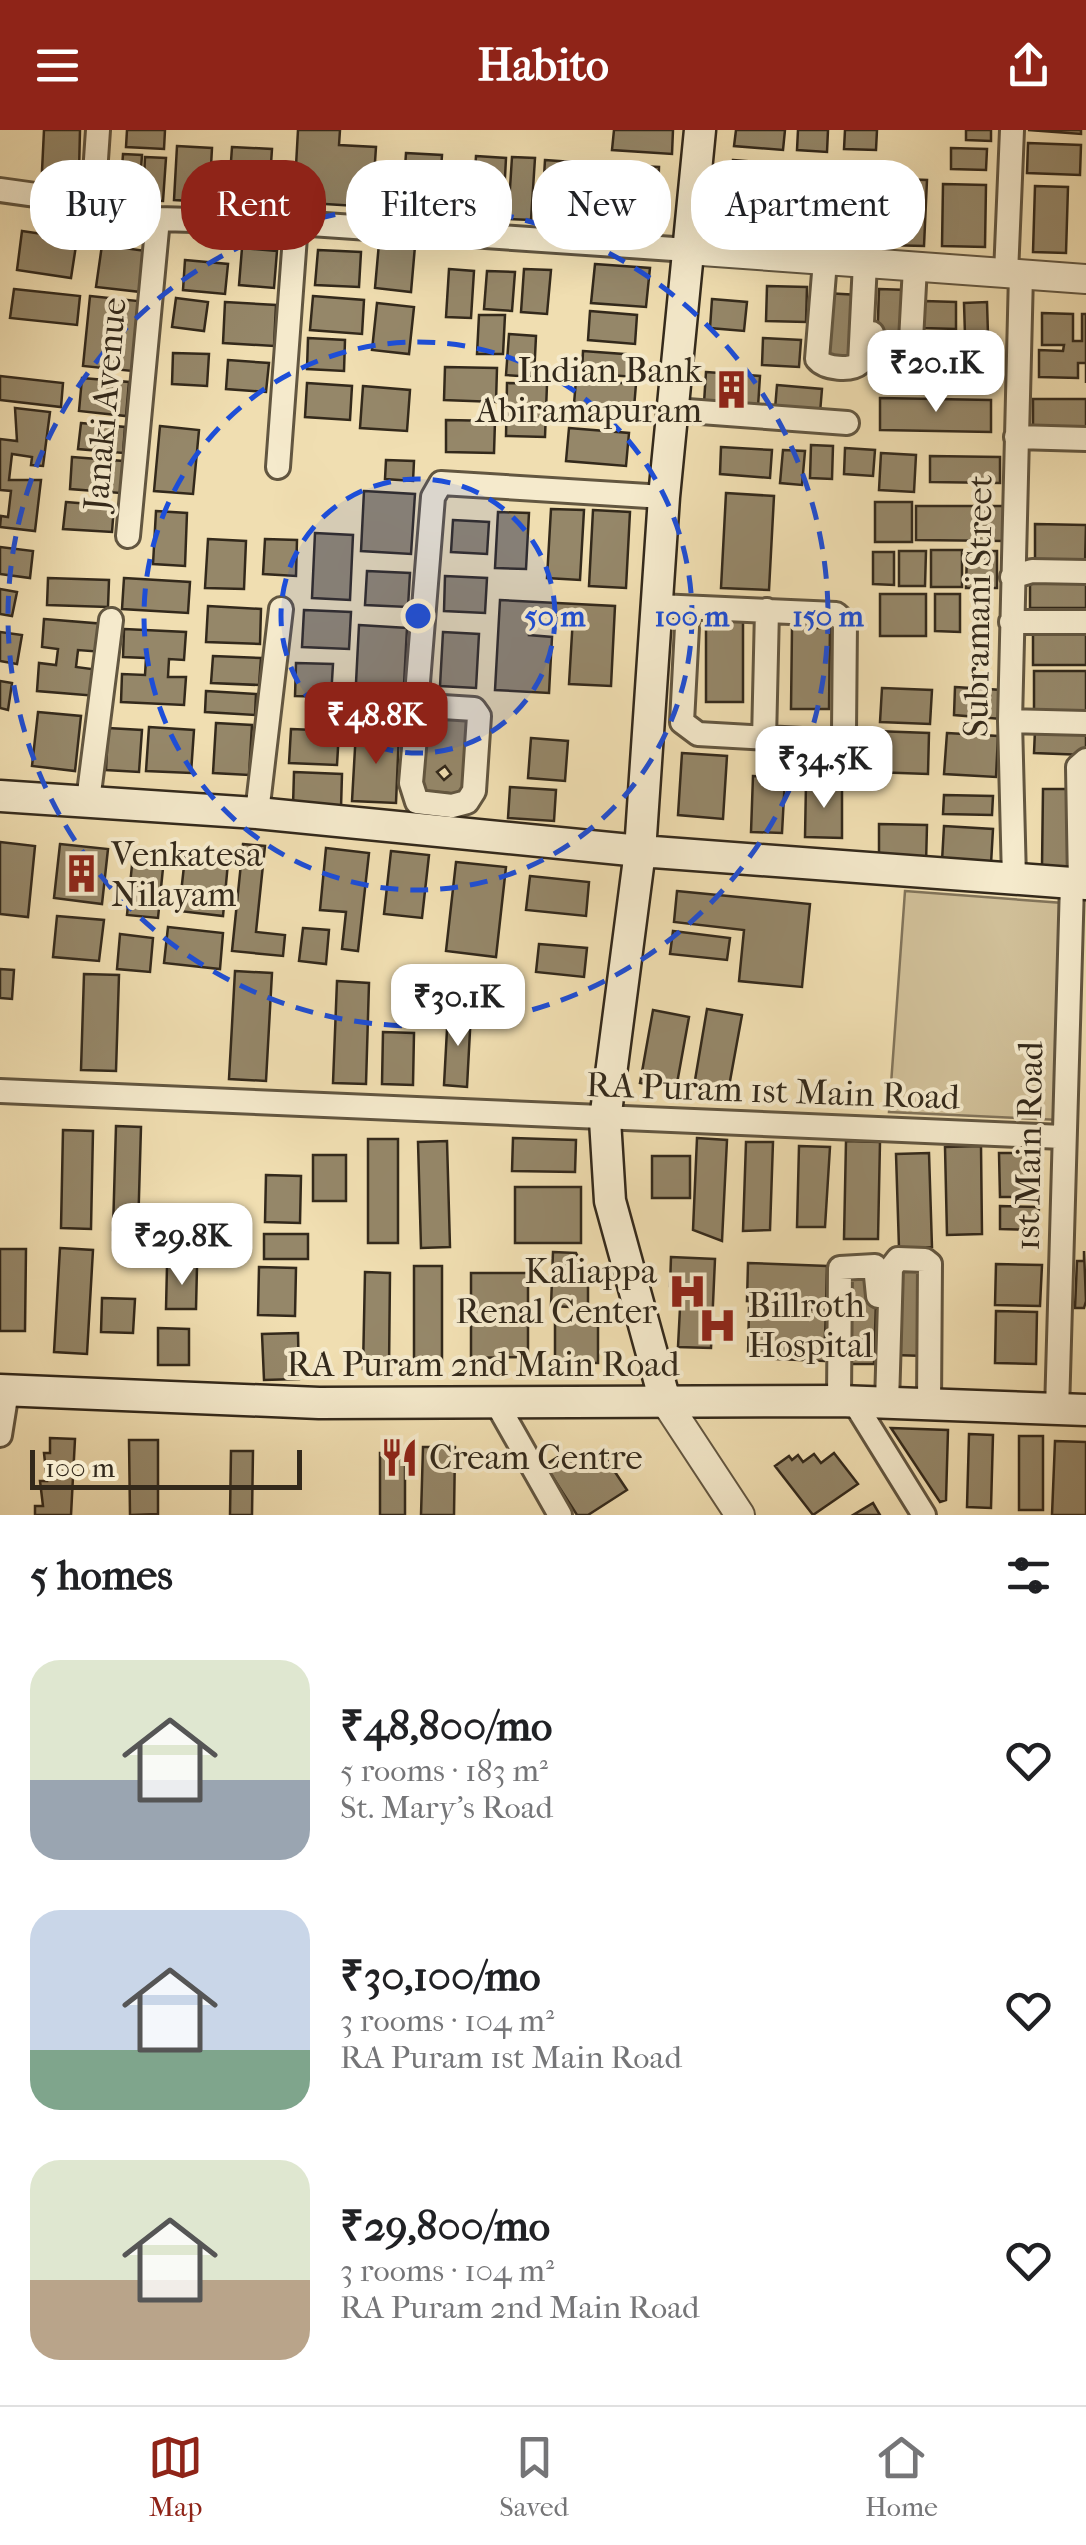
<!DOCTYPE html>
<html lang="en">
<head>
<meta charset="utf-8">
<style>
	:root { --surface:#fff; --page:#f2f2f2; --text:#202124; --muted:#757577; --line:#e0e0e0; --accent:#8f2418 }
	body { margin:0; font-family:"IM FELL French Canon",serif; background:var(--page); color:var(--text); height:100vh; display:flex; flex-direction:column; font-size:38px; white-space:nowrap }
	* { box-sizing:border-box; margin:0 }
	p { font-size:32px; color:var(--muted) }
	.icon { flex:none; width:55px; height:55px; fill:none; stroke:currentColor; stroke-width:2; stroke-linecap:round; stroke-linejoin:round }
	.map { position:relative; height:1385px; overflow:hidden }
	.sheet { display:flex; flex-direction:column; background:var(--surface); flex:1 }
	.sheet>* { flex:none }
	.guide { position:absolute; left:30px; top:30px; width:1028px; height:90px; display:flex; gap:20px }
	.scale { position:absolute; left:30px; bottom:25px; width:272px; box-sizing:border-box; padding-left:10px; border:5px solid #33291b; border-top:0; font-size:28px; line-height:35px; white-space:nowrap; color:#33291b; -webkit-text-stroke:8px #f5eacc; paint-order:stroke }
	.price { position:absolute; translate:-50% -85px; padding:0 22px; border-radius:20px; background:#fff; color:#222; font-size:32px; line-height:65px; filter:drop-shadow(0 2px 5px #0008) }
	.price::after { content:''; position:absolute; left:50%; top:60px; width:30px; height:22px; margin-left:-15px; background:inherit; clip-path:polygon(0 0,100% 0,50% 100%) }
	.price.on { background:var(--accent); color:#fff }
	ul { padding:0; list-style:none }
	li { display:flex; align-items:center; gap:30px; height:250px; padding:0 30px }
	li span { display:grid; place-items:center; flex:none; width:280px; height:200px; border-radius:30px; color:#555 }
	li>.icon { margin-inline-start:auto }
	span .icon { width:120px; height:120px; fill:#fffc; stroke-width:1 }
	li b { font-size:42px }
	h2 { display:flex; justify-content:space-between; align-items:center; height:120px; padding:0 30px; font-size:42px }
	.tag { padding:0 35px; border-radius:40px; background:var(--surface); box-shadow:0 10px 40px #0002; font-size:35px; line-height:90px }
	.tag.on { background:var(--accent); color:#fff }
	header { display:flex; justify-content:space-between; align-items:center; height:130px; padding:0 30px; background:var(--accent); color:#fff; font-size:45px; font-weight:800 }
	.menu { display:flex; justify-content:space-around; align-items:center; height:140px; border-top:2px solid var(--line); background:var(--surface); font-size:28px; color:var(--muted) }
	.menu a { display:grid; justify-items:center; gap:5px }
	.menu .on { color:var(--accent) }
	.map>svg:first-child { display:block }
	.green { fill:#d0bf98; stroke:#82745a; stroke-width:2.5 }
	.building { fill:#958769; stroke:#33291b; stroke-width:2.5; fill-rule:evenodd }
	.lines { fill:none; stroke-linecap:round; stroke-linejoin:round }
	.minor-casing { stroke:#625640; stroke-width:28 }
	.tertiary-casing { stroke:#625640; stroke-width:32 }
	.secondary-casing { stroke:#33291b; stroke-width:35 }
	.minor { stroke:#f5eacc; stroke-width:22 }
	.tertiary { stroke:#f5eacc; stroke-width:28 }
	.secondary { stroke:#f5eacc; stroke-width:30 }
	.ring { fill:none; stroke:#1d4ed8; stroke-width:5; stroke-dasharray:18 12 }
	.labels { text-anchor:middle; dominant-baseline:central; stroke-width:8; stroke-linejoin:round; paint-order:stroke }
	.poi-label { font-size:35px; fill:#33291b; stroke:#f5eacc; text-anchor:start }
	.street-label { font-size:35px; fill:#33291b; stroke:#f5eacc }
	.centre { fill:#1d4ed8; stroke:#f5eacc; stroke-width:5 }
	.ring-label { font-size:30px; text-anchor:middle; font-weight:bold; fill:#1d4ed8; stroke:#f5eacc; stroke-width:8; stroke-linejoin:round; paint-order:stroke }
</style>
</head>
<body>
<header><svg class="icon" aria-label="menu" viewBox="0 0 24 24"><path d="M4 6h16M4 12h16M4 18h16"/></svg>Habito<svg class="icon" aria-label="share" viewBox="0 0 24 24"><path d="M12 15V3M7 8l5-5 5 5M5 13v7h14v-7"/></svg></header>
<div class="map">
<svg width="1086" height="1385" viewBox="0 0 1086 1385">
	<rect width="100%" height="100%" fill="#f0deb1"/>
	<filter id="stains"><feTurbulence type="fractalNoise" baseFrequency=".002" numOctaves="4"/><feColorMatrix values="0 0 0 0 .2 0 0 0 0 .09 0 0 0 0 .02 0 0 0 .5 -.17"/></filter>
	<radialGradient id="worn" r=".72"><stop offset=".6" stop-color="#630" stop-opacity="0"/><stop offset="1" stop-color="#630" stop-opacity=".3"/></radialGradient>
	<path class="green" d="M905,761L1063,773L1060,990L889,982Z"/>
	<path class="building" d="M44,0H80L79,42L42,41Z
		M127,0H165L164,19L126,17Z
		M298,0H340L339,15L376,17L372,77L294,72Z
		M614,0H673L672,24L612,20Z
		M736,0H785L783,20L734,16Z
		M798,0H828L827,22L797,20Z
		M845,0H877L876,20L844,19Z
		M966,0H991V11L966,10Z
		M1028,0H1081V4Z
		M1028,13L1081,15L1080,45L1027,43Z
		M177,16L212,18L209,72L174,70Z
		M232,17L272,19L268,78L228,75Z
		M951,18L987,19L986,40L951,39Z
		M406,23L442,25L439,70L403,68Z
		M123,24L142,25L139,68L120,67Z
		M476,26L506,28L503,86L472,84Z
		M145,27L166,28L163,71L143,70Z
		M512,27L535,28L531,90L508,89Z
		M545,30L572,32L568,97L541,96Z
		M733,30L784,34L783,52L732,48Z
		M614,35L659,37L657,93L611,91Z
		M584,42L601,43L596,100L579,99Z
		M847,47L927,50L924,116L884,115L886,74H881V67L846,66Z
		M724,52L777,55L774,111L721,109Z
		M943,54L986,55L985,117L942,116Z
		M1035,56L1068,57L1066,123L1033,122Z
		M785,63L808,66L804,106L780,103Z
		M22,101L77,109L71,148L17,140Z
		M379,113L415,116L411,162L375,158Z
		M102,115L146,121L141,162L96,157Z
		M242,118L277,121L274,158L239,155Z
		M318,120L361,122L359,157L315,155Z
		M185,130L228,134L225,164L183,160Z
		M595,134L650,138L646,177L591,173Z
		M449,139L474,141L471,188L446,187Z
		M524,139L551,140L547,184L521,182Z
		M487,141L515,142L512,181L484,179Z
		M767,156L807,157L806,192L766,191Z
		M14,159L80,166L77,195L10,188Z
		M879,159L908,160L906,220L877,219Z
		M825,163L859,165L855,232L821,231Z
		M90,166L138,171L132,241L83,236Z
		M313,166L364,170L362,204L310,200Z
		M176,168L208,172L204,201L172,197Z
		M712,169L747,172L744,201L710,198Z
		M924,171L956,172V199L923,198Z
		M225,172L276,175L274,216L223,213Z
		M987,172L988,205H965L964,173Z
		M377,173L414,177L409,224L372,220Z
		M590,181L637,185L635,214L588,210Z
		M1042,183L1073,184V211H1082V184H1086V253V233H1078V248L1039,247V220L1063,221L1064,215H1042Z
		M479,185H505L503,224H477Z
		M509,204L536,206L534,247L506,245Z
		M308,208L345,210L344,241L307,239Z
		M763,208L801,210L799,237L762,235Z
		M927,215L997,217L996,241L926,240Z
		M583,221L637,225L635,247L582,243Z
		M173,223L209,224L207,256L172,254Z
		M228,230L269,233L266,262L226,259Z
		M445,237L497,238L496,272L444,270Z
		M876,238L917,239L916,256L876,255Z
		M706,242L760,246L758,277L704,273Z
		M0,246L63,253L61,277L0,270Z
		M82,248L129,252L126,286L79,281Z
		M576,250L636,254L634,278L574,274Z
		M307,253L352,256L350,290L305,287Z
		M507,253L547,254L545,307L506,306Z
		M777,255L822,259L820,283L775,279Z
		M363,256L410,260L407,301L360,298Z
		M880,268L991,270V302L880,300Z
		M1033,269H1086V302L1033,301Z
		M15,278L50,282L43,336L31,335L32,327L12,324L9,350H41L35,401L0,397L1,386L8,387L11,361L0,360V309L17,311Z
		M446,290L495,291L494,323L446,322Z
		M81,293L125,297L123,323L78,319Z
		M160,296L199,300L193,364L154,361Z
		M569,298L629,303L626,336L566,331Z
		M811,315L833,316L832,349L810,348Z
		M721,317L772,320L770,348L720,344Z
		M845,318L875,320L873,346L844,344Z
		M783,320L805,321L802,355L780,353Z
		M881,323L916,325L914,362L879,360Z
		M930,326L1000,327V353L930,352Z
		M72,327L123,331L120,363L70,359Z
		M386,330L414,331L413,351L385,349Z
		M364,361L415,364L411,424L361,421Z
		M726,363L774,366L769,460L721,458Z
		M66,372L114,376L112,402L63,399Z
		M875,372H912V412H875Z
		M916,376H1005V411L916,410Z
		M551,379L584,380L580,450L547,448Z
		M593,380L630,382L626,458L589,456Z
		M156,381L187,383L185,436L153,434Z
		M498,382L529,383L526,439L495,438Z
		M453,390L489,392L487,424L451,422Z
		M1035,394L1086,395L1085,433L1035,432Z
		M315,403L353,405L350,470L312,468Z
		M208,409L246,411L244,459L205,458Z
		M265,409L297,410L296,446L263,444Z
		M0,417L33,421L30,448L0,444Z
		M931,420H962V457H931Z
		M899,421H926L925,456H899Z
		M967,421H997V458H966Z
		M873,422H894V455L873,454Z
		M367,441L410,443L408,477L365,475Z
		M1030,445H1086V478H1030Z
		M445,446L487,448L485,483L444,481Z
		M48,448L109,450L108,477L47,475Z
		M124,448L190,452L188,483L122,479Z
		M0,459L17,462L12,486L0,484Z
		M880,464H926V506H880Z
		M935,464H960V502L935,501Z
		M500,470L615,476L611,556L569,554L573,487L531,485L529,505L552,507L549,563L495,560Z
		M208,476L261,479L260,514L206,512Z
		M304,480L351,482L349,519L302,517Z
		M44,489L105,494L103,522L78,520L76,537L99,540L97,566L37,561L39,533L56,535L58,519L42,517Z
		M706,491H743V572H706Z
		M359,495L407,498L404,555L356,553Z
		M792,498H830L829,579H791Z
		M124,499L186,502L184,530L169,529L168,547H186L184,575L121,572L122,544L145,545L146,528L123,527Z
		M0,502L22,505L17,534L0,531Z
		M443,502L479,504L476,558L440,556Z
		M1033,504H1086V535H1033Z
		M213,526L261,528L259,555L211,553Z
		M296,533L333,534L331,567L295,566Z
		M1034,541H1086V584H1034Z
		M0,551L12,553L8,580L0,578Z
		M955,557L1002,560L1001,589L954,585Z
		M882,558L932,560L930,594L880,592Z
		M206,561L256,564L255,585L205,582Z
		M425,579L474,583L467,665L418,660ZM445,636L451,644L444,650L437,642Z
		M38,582L81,586L75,641L32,636Z
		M216,593L252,595L249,645L213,643Z
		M149,597L194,600L191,643L146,641Z
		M108,598L142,600L139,642L106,640Z
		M291,599L339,601L337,635L289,633Z
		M1035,600L1086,603V625L1034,623Z
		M356,601L399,603L396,673L352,671Z
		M875,601L929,603L928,644L873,642Z
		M947,603L998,606L996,647L944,644Z
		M531,608L568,611L565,651L528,648Z
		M682,623L727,626L723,689L678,685Z
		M294,642L342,644L341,678L293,676Z
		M753,646L785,648L782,703L751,702Z
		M806,653L842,654V708L805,707Z
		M510,657L556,660L554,691L508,688Z
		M1043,659H1069L1068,737H1042Z
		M944,665L993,666L992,685L943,684Z
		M879,694L927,695L926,734L879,733Z
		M944,696L993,699L991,734L942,731Z
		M0,712L35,716L28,787L0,784Z
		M60,714L108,719L102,774L54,768Z
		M243,714L265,716L256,802L285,805L283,826L232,821Z
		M186,718L229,722L223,786L179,781Z
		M326,718L369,723L358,821L342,819L346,782L320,780Z
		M391,721L429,725L422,788L384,784Z
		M456,732L506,737L496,827L446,821Z
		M132,735L163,738L158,788L127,785Z
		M530,746L589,752L586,786L526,780Z
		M677,761L810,774L802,857L739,851L744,800L674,792Z
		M57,786L104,790L99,831L53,827Z
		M168,797L223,803L220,839L164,833Z
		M303,798L329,800L326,834L299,831Z
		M673,801L730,808L727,830L670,824Z
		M120,804L153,808L150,842L117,839Z
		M539,814L587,818L584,847L536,842Z
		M0,839L14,840L12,869L0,868Z
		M235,841L272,843L266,951L229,949Z
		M84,844L119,845L116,941L81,940Z
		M337,851L369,853L366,954L333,953Z
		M707,879L742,885L728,962L694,956Z
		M653,880L689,887L676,959L640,953Z
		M448,881L471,882L467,957L444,955Z
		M383,902L414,903L413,955L382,954Z
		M116,996L141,997L138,1101L113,1100Z
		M63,1000L93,1001L91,1099L61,1098Z
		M513,1008L576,1010L575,1042L512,1041Z
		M697,1008L727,1010L722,1111L693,1100Z
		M368,1009H398V1113H368Z
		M447,1011L450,1117L421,1118L418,1012Z
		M846,1011L880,1012L878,1109H844Z
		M746,1012H773L770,1100L743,1101Z
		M799,1016L830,1017L825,1097H797Z
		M981,1016L982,1104L947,1105L945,1017Z
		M929,1023L932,1117L899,1118L896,1024Z
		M999,1023H1031L1032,1067H1000Z
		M313,1025H346V1071H313Z
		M652,1026H690V1068H652Z
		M266,1045L301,1046L300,1093L265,1092Z
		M515,1057H581V1113H515Z
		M1000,1076L1039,1077L1038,1100L1000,1099Z
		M166,1096L202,1097L201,1120L164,1118Z
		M264,1104H308V1129H264Z
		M60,1118L93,1120L87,1224L54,1222Z
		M0,1119H26L25,1201H0Z
		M1084,1121L1086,1171L1084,1178H1075L1077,1131H1084Z
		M553,1122L576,1123L588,1146V1178L551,1176Z
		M671,1127L715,1129L711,1218L678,1217L680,1178H674L675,1156H670Z
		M748,1133L827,1136L826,1174L747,1171Z
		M896,1133H927L925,1226L894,1225Z
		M996,1134L1042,1135L1040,1176L995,1175Z
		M167,1136H197L196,1179H166Z
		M414,1136H442V1239H414Z
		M259,1137L296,1138L295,1186L258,1185Z
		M848,1140H877L874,1234H846Z
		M365,1142L390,1143L389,1239H363Z
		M471,1143H528V1227L471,1228Z
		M102,1168L135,1169L133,1203L101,1202Z
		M749,1178L826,1180L824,1231L748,1228Z
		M996,1181L1037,1182L1036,1234L995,1233Z
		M555,1191H598V1233L555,1232Z
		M158,1198L189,1199V1235H158Z
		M298,1203L299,1249L264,1250L262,1204Z
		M891,1298L948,1300L946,1370L940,1372Z
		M969,1304L993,1305L991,1378L967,1377Z
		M1019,1306H1043V1380H1019Z
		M50,1308L75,1309L71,1385H35V1376H43L40,1351H47L44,1323H50Z
		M129,1310H158V1384L130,1385Z
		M1055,1311L1086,1312V1385H1052Z
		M423,1317H455L454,1385H421Z
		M231,1321H253L252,1385H230Z
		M380,1323H405V1385H380Z
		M834,1323L858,1354L813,1385L775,1336L789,1326L792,1330L798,1325L803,1332L814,1324L821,1333Z
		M558,1327L563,1335L576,1327L580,1334L586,1330L592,1339L607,1330L627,1360L588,1385H577L545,1335Z
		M873,1373L880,1385H853Z"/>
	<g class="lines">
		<defs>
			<path id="minor" d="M0,60L93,73L158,89L296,93L688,120
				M93,73L98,0
				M825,131L817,229C825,239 851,241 860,233L865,133
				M1006,144L1012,0
				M872,203L873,226L910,228L915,137
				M674,280L847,293
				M1016,307L1086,309
				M278,337L296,93
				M128,406L158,89
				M1012,447L1032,441L1086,442
				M658,476L836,484L845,492L844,602L838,612L698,604L682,592L688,478
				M1011,492H1086
				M418,552L433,367L441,353L664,367
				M427,576L474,579L479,586L474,661L467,672L452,676L417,672L411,653L417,584Z
				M1010,591L1086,593
				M764,610L767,480
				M88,671L111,490
				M257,683L281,479
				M1014,749L1010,591L1021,144
				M1080,754L1078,637L1086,630
				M0,961L1063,1007
				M839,1271L840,1138L875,1136L878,1166
				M854,1272L924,1385
				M887,1273L891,1138L898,1129L925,1130L930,1134L929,1275
				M497,1274L560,1385
				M1057,1281L1072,754
				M0,1305L7,1261"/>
			<path id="tertiary" d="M688,120L1086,149
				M665,1271L740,1385"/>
			<path id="secondary" d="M0,666L257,683L640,721L1086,754
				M0,1260L319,1273L839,1271L1086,1280
				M665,1271L610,1071L605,990L640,721L664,367L700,0"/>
		</defs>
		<use href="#minor" class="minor-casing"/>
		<use href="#tertiary" class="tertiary-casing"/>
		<use href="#secondary" class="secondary-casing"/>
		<use href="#minor" class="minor"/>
		<use href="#tertiary" class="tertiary"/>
		<use href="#secondary" class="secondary"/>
	</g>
	<circle cx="418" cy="486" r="137" fill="#1d4ed8" fill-opacity=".12"/>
	<g class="ring">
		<circle cx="418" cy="486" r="137"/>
		<circle cx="418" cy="486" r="274"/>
		<circle cx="418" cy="486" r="410"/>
	</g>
	<defs>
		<symbol id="building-bare" viewBox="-9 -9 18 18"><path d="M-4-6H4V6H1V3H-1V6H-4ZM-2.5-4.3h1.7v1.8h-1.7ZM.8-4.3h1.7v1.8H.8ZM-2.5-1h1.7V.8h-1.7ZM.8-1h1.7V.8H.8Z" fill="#8f2418" stroke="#f5eacc" stroke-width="2.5" paint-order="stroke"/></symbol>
		<symbol id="hospital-bare" viewBox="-9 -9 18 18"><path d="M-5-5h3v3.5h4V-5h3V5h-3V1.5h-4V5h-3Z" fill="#8f2418" stroke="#f5eacc" stroke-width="2.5" paint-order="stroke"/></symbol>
		<symbol id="restaurant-bare" viewBox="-9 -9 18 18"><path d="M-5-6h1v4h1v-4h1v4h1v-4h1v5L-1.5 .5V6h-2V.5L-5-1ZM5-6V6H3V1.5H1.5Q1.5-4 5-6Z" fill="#8f2418" stroke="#f5eacc" stroke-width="2.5" paint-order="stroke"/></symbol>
	</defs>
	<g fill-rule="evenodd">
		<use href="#building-bare" x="704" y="232" width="55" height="55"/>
		<use href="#building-bare" x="54" y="716" width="55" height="55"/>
		<use href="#hospital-bare" x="660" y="1134" width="55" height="55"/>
		<use href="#hospital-bare" x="690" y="1168" width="55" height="55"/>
		<use href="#restaurant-bare" x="372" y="1300" width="55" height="55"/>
	</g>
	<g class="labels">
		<g class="poi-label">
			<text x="702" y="240" text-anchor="end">Indian Bank<tspan x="702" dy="40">Abiramapuram</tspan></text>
			<text x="111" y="724">Venkatesa<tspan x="111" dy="40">Nilayam</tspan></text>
			<text x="657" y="1141" text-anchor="end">Kaliappa<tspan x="657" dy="40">Renal Center</tspan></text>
			<text x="748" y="1175">Billroth<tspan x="748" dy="40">Hospital</tspan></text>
			<text x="429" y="1327">Cream Centre</text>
		</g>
		<g class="street-label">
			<text transform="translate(105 274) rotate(-85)">Janaki Avenue</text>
			<text transform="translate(978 476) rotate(-89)">Subramani Street</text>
			<text transform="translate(773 961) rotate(2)">RA Puram 1st Main Road</text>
			<text transform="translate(1029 1016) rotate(-89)">1st Main Road</text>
			<text x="483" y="1234">RA Puram 2nd Main Road</text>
		</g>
	</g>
	<circle cx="418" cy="486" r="15" class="centre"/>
	<g class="ring-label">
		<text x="555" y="496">50 m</text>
		<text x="692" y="496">100 m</text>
		<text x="828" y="496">150 m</text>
	</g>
	<rect width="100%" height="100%" filter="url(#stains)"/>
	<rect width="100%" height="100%" fill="url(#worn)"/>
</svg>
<div class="scale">100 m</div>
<b class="price" style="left:936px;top:285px">₹20.1K</b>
<b class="price on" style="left:376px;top:637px">₹48.8K</b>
<b class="price" style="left:824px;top:681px">₹34.5K</b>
<b class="price" style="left:458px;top:919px">₹30.1K</b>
<b class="price" style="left:182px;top:1158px">₹29.8K</b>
<div class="guide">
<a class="tag">Buy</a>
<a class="tag on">Rent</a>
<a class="tag">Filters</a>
<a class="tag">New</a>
<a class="tag">Apartment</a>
</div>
</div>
<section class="sheet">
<h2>5 homes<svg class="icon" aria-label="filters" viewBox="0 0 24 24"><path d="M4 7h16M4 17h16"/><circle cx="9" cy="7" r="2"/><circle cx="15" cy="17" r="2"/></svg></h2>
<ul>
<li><span style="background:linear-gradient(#dfe7d0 60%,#9aa5b1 0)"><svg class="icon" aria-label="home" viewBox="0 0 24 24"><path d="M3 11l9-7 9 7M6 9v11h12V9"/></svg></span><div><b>₹48,800/mo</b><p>5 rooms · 183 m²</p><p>St. Mary's Road</p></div><svg class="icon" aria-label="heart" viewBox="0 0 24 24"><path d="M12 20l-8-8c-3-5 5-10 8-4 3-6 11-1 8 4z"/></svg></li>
<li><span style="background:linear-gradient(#c9d6e8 70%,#7fa58c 0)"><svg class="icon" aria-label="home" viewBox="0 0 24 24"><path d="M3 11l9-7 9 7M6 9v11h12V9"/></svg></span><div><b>₹30,100/mo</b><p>3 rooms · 104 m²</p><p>RA Puram 1st Main Road</p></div><svg class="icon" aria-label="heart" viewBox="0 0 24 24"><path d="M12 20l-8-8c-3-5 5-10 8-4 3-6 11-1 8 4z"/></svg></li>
<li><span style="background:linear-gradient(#dfe7d0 60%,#b9a48a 0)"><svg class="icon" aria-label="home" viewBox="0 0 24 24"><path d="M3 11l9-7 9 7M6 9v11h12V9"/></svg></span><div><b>₹29,800/mo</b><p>3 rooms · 104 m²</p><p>RA Puram 2nd Main Road</p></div><svg class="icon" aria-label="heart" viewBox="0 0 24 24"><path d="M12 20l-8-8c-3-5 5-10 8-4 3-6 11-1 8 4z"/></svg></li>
</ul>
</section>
<nav class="menu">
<a class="on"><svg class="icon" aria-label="map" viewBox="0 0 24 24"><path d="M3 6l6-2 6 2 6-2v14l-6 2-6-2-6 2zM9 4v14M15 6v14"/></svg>Map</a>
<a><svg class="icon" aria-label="saved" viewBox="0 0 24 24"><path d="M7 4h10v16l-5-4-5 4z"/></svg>Saved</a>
<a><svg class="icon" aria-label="home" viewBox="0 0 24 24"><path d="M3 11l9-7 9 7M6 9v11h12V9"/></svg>Home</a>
</nav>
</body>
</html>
